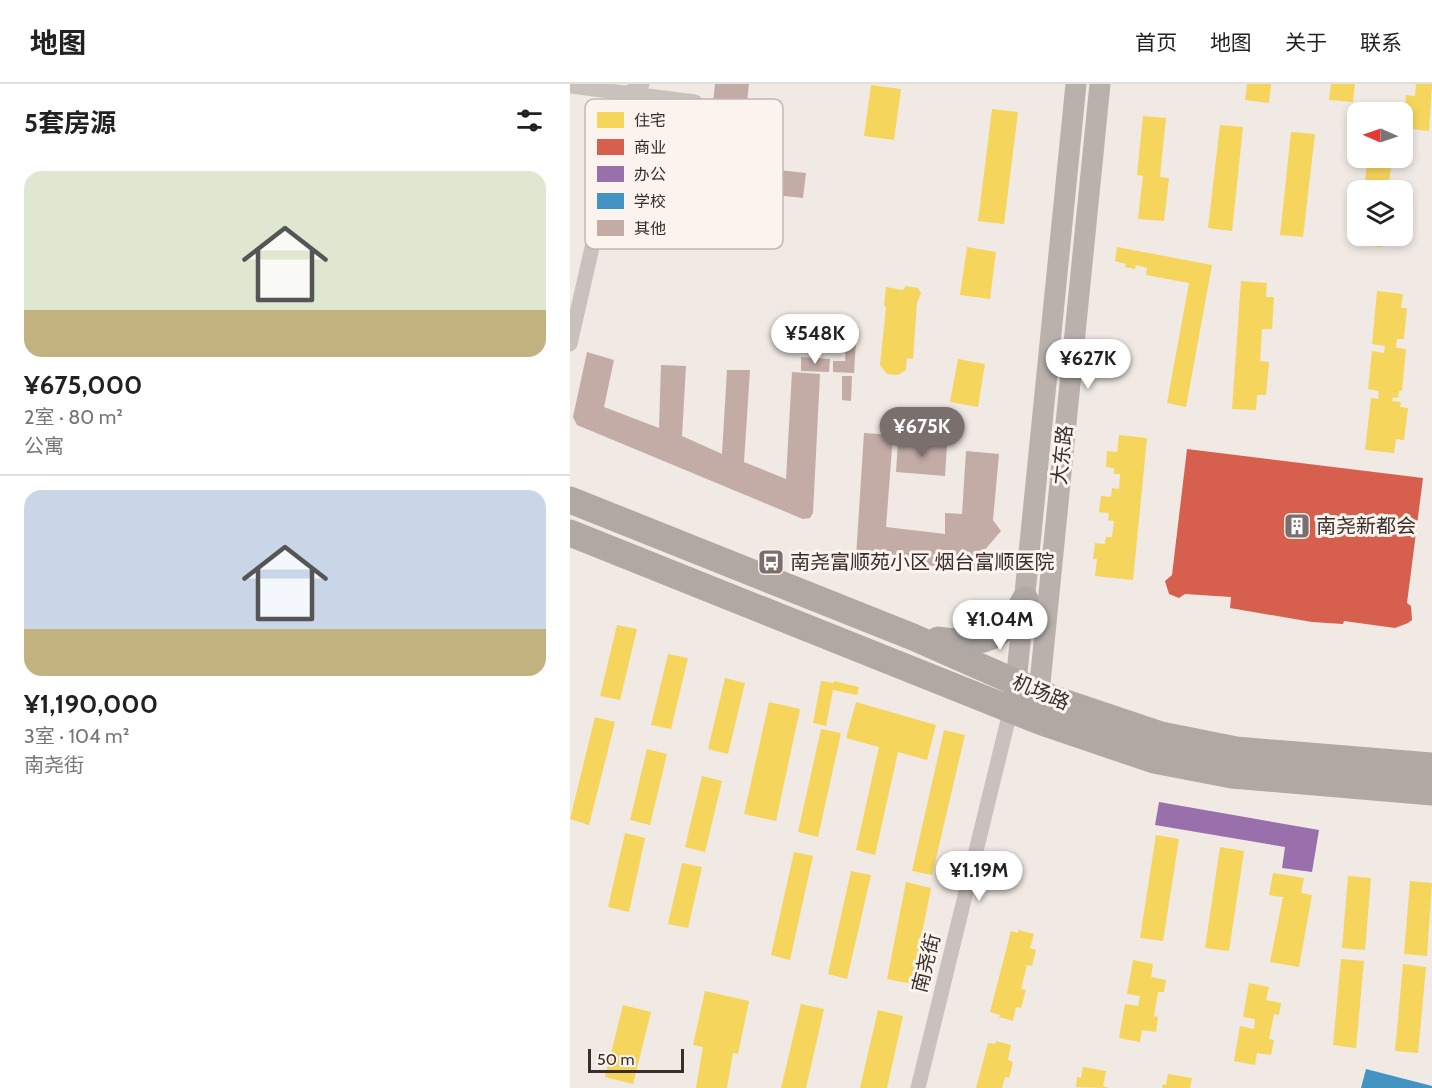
<!DOCTYPE html>
<html lang="zh">
<head>
<meta charset="utf-8">
<style>
	:root { --surface:#fff; --page:#f6f6f6; --text:#222; --muted:#767676; --line:#e0e0e0; --accent:#7a6f6c }
	body { margin:0; font-family:Cabin,"Noto Sans SC",sans-serif; background:var(--page); color:var(--text); height:100vh; display:flex; flex-direction:column; font-size:22px; white-space:nowrap }
	* { box-sizing:border-box; margin:0 }
	p { font-size:20px; color:var(--muted) }
	.icon { flex:none; width:33px; height:33px; fill:none; stroke:currentColor; stroke-width:2; stroke-linecap:round; stroke-linejoin:round }
	.map { position:relative; flex:1; overflow:hidden }
	.sheet { display:flex; flex-direction:column; background:var(--surface); width:570px }
	.sheet>* { flex:none }
	.needle { width:39px; rotate:272deg }
	.tools { position:absolute; left:777px; top:18px; display:grid; gap:12px }
	.tools a { display:grid; place-items:center; width:66px; height:66px; border-radius:12px; background:var(--surface); box-shadow:0 3px 9px #0003; font-size:30px }
	.scale { position:absolute; left:18px; bottom:15px; width:96px; box-sizing:border-box; padding-left:6px; border:3px solid #3a2e2b; border-top:0; font-size:16px; line-height:21px; white-space:nowrap; color:#3a2e2b; -webkit-text-stroke:4px #fbf3ed; paint-order:stroke }
	.price { position:absolute; translate:-50% -51px; padding:0 14px; border-radius:21px; background:#fff; color:#222; font-size:20px; line-height:39px; filter:drop-shadow(0 2px 3px #0008) }
	.price::after { content:''; position:absolute; left:50%; top:36px; width:18px; height:14px; margin-left:-9px; background:inherit; clip-path:polygon(0 0,100% 0,50% 100%) }
	.price.selected { background:var(--accent); color:#fff }
	ul { padding:0; list-style:none }
	li { display:grid; align-content:center; gap:12px; height:318px; padding:0 24px }
	li+li { border-top:2px solid var(--line) }
	li span { display:grid; place-items:center; height:186px; border-radius:18px; color:#555 }
	li>.icon { margin-inline-start:auto }
	span .icon { width:108px; height:108px; fill:#fffc; stroke-width:1 }
	li b { font-size:26px }
	h2 { display:flex; justify-content:space-between; align-items:center; height:72px; padding:0 24px; font-size:26px }
	header { display:flex; align-items:center; gap:36px; box-sizing:border-box; height:84px; padding:0 30px; background:var(--surface); border-bottom:2px solid var(--line) }
	header strong { font-size:28px }
	nav { display:flex; gap:33px; margin-inline-start:auto; font-size:21px }
	main { display:flex; flex:1; min-height:0 }
	.map>svg:first-child { display:block }
	.homes { fill:#f6d55c }
	.shops { fill:#d6604d }
	.offices { fill:#9970ab }
	.schools { fill:#4393c3 }
	.building { fill:#c3aba6 }
	.lines { fill:none; stroke-linecap:round; stroke-linejoin:round }
	.street { stroke:#c9c1bd; stroke-width:15 }
	.secondary { stroke:#bab1ad; stroke-width:21 }
	.highway { stroke:#afa8a3; stroke-width:27 }
	.labels { text-anchor:middle; dominant-baseline:central; stroke-width:6; stroke-linejoin:round; paint-order:stroke }
	.street-label { font-size:20px; fill:#3a2e2b; stroke:#fbf3ed }
	.poi-label { font-size:20px; fill:#3a2e2b; stroke:#fbf3ed; text-anchor:start }
	.key { fill:#fbf3ed; stroke:#c1b8b3; stroke-width:1.5 }
	.key-label { font-size:16px; fill:#3a2e2b }
</style>
</head>
<body>
<header>
<strong>地图</strong>
<nav><a>首页</a><a>地图</a><a>关于</a><a>联系</a></nav>
</header>
<main>
<section class="sheet">
<h2>5套房源<svg class="icon" aria-label="filters" viewBox="0 0 24 24"><path d="M4 7h16M4 17h16"/><circle cx="9" cy="7" r="2"/><circle cx="15" cy="17" r="2"/></svg></h2>
<ul>
<li><span style="background:linear-gradient(#dfe7d0 75%,#c2b280 0)"><svg class="icon" aria-label="home" viewBox="0 0 24 24"><path d="M3 11l9-7 9 7M6 9v11h12V9"/></svg></span><div><b>¥675,000</b><p>2室 · 80 m²</p><p>公寓</p></div></li>
<li><span style="background:linear-gradient(#c9d6e8 75%,#c2b280 0)"><svg class="icon" aria-label="home" viewBox="0 0 24 24"><path d="M3 11l9-7 9 7M6 9v11h12V9"/></svg></span><div><b>¥1,190,000</b><p>3室 · 104 m²</p><p>南尧街</p></div></li>
</ul>
</section>
<div class="map">
<svg width="862" height="1004" viewBox="0 0 862 1004">
	<rect width="100%" height="100%" fill="#f0e9e4"/>
	<path class="homes" d="M677,0H701L699,19L675,16Z
		M761,0H785L783,18L759,16Z
		M846,0H862L859,47L833,44L836,11L845,12Z
		M301,1L331,5L324,56L294,52Z
		M422,25L448,28L434,140L408,137Z
		M573,32L596,34L590,93L599,94L594,137L568,135L573,92L567,91Z
		M650,41L673,43L662,147L638,144Z
		M721,48L745,50L733,153L710,151Z
		M797,80L821,83L818,106H794Z
		M789,152H813L812,163L788,161Z
		M397,163L426,168L420,215L390,211Z
		M547,163L642,181L616,323L597,319L619,199L576,191L577,184L566,181L565,185L555,183L556,180L545,177Z
		M671,197L697,199L696,213H704L702,245H692L690,277L699,278L696,311H687L686,326L662,325Z
		M336,202L348,204L351,209L347,219L343,275L337,274L336,286L328,291L317,290L310,281L316,223L314,222L316,203L333,206Z
		M807,207L833,210L831,224H837L834,255H827L826,264L836,265L832,307H829L828,314L823,313L822,317L831,318L830,323L838,324L834,356L826,355L824,369L795,366L801,314L808,315L809,307L798,305L802,267L814,269L815,262L802,260Z
		M388,275L415,280L408,323L380,318Z
		M549,351L577,354L563,496L525,492L527,475H523L525,459L535,460L536,453H542L544,437L538,436L539,429L529,428L531,412L541,413L542,404L549,405L550,390H544V384L536,383L537,367L547,368Z
		M47,541L67,545L50,616L30,612Z
		M98,570L118,574L101,645L81,641Z
		M155,594L175,599L158,670L138,665Z
		M251,597L264,599V597L289,603L287,611L263,606L256,642L243,639Z
		M199,618L230,625L206,737L174,730Z
		M286,618L366,641L357,676L328,668L305,771L286,766L309,663L276,654Z
		M25,633L45,638L19,741L0,735Z
		M251,645L271,649L248,753L228,748Z
		M374,646L395,651L362,791L342,787Z
		M77,665L97,670L80,741L60,736Z
		M132,692L152,697L135,768L115,763Z
		M55,749L75,754L59,828L38,823Z
		M586,751L609,755L593,857L570,854Z
		M650,763L674,767L659,867L635,864Z
		M224,768L243,772L220,876L201,871Z
		M112,779L132,783L118,844L98,840Z
		M281,787L301,791L277,895L258,890Z
		M703,789L734,794L731,809L742,811L729,883L700,878L713,813L699,811Z
		M778,792L801,794L795,866L772,864Z
		M840,797L862,799L857,872L834,870Z
		M336,798L361,804L342,900L317,895Z
		M448,846L464,850L460,864L466,866L462,882L457,881L451,905L456,906L451,924L446,923L443,937L429,933L430,931L420,928L441,847L448,849Z
		M771,875L794,877L786,964L763,961Z
		M563,876L583,880L581,893L596,896L594,908H588L584,932L588,933L586,948L572,946L570,958L549,954L555,920L568,922L570,912L557,910Z
		M833,880L856,883L848,969L825,967Z
		M679,899L699,903L696,916L711,919L709,931L704,930L699,955L704,956L701,971L687,969L685,981L664,977L670,942L684,945L685,935L673,933Z
		M135,907L179,917L168,970L163,969L157,1004H126L133,963L123,961Z
		M231,920L254,925L236,1004H211Z
		M53,921L81,928L63,1000L35,993Z
		M308,926L333,932L317,1004H290Z
		M426,957L441,961L438,976L443,978L439,994L435,993L432,1004H406L418,959L425,960Z
		M513,983L536,987L533,1002L539,1004L506,1003L507,993L511,994Z
		M598,990L622,994L620,1004H592L593,1000L596,1001Z"/>
	<path class="shops" d="M617,365L853,394L837,519L841,522L842,536L838,539L825,544L774,537L773,540L742,538L660,524L661,513L615,510L609,514L599,510L595,497L602,491Z"/>
	<path class="offices" d="M589,718L749,746L742,788L712,784L715,763L585,741Z"/>
	<path class="schools" d="M796,985L862,1002V1004H791Z"/>
	<path class="building" d="M145,0H179L170,82L236,89L233,114L143,104L147,76L137,75Z
		M277,241L287,242L284,289L263,288V277H275Z
		M17,268L44,276L34,323L89,344L91,281L116,282L112,352L152,370L157,286H180L174,378L216,395L222,288L250,290L243,429L240,434L233,435L7,341L3,333Z
		M231,273L260,275L259,288L231,287Z
		M272,292H282L281,317L272,316Z
		M294,349L323,351L316,443L375,450V429L392,430L396,367L429,370L423,436L431,447L412,469L425,470L424,489L286,473Z
		M328,357L377,361L375,392L326,388Z"/>
	<g class="lines">
		<path class="street" d="M0,2L125,18
			M0,260L57,10L72,0
			M348,1004L441,624"/>
		<path class="secondary" d="M444,612L446,599L506,0
			M466,622L469,609L530,0"/>
		<path class="highway" d="M0,416L343,553L484,615L591,651L666,666L862,682
			M0,449L472,638L584,676L662,691L862,708
			M368,556C411,562 434,555 455,516"/>
	</g>
	<defs>
		<symbol id="building-square" viewBox="-11 -11 22 22"><rect x="-9" y="-9" width="18" height="18" rx="4" fill="#7a6f6c" stroke="#fbf3ed"/><path d="M-4-6H4V6H1V3H-1V6H-4ZM-2.5-4.3h1.7v1.8h-1.7ZM.8-4.3h1.7v1.8H.8ZM-2.5-1h1.7V.8h-1.7ZM.8-1h1.7V.8H.8Z" fill="#fff"/></symbol>
		<symbol id="bus-square" viewBox="-11 -11 22 22"><rect x="-9" y="-9" width="18" height="18" rx="4" fill="#7a6f6c" stroke="#fbf3ed"/><path d="M-5-6H5V4H4V6H2V4H-2V6H-4V4H-5ZM-3.5-4V0h7V-4ZM-3.5 1.2v1.5H-2V1.2ZM2 1.2v1.5H3.5V1.2Z" fill="#fff"/></symbol>
	</defs>
	<g fill-rule="evenodd">
		<use href="#building-square" x="712" y="427" width="30" height="30"/>
		<use href="#bus-square" x="186" y="463" width="30" height="30"/>
	</g>
	<g class="labels">
		<g class="street-label">
			<text transform="translate(492 371) rotate(-84)">大东路</text>
			<text transform="translate(471 608) rotate(23)">机场路</text>
			<text transform="translate(356 879) rotate(-76)">南尧街</text>
		</g>
		<g class="poi-label">
			<text x="746" y="442">南尧新都会</text>
			<text x="220" y="478">南尧富顺苑小区 烟台富顺医院</text>
		</g>
	</g>
	<rect x="15" y="15" width="198" height="150" rx="9" class="key"/>
	<rect x="27" y="28" width="27" height="16" fill="#f6d55c"/>
	<rect x="27" y="55" width="27" height="16" fill="#d6604d"/>
	<rect x="27" y="82" width="27" height="16" fill="#9970ab"/>
	<rect x="27" y="109" width="27" height="16" fill="#4393c3"/>
	<rect x="27" y="136" width="27" height="16" fill="#c3aba6"/>
	<g class="key-label">
		<text x="64" y="42">住宅</text>
		<text x="64" y="69">商业</text>
		<text x="64" y="96">办公</text>
		<text x="64" y="123">学校</text>
		<text x="64" y="150">其他</text>
	</g>
</svg>
<div class="tools">
<a><svg class="needle" viewBox="-14 -14 28 28"><path d="M0-13l5 13h-10z" fill="#e53935"/><path d="M0 13l5-13h-10z" fill="#767676"/></svg></a>
<a><svg class="icon" aria-label="layers" viewBox="0 0 24 24"><path d="M12 4l9 5-9 5-9-5zM3 14l9 5 9-5"/></svg></a>
</div>
<div class="scale">50 m</div>
<b class="price" style="left:245px;top:281px">¥548K</b>
<b class="price" style="left:518px;top:306px">¥627K</b>
<b class="price selected" style="left:352px;top:374px">¥675K</b>
<b class="price" style="left:430px;top:567px">¥1.04M</b>
<b class="price" style="left:409px;top:818px">¥1.19M</b>
</div>
</main>
</body>
</html>
